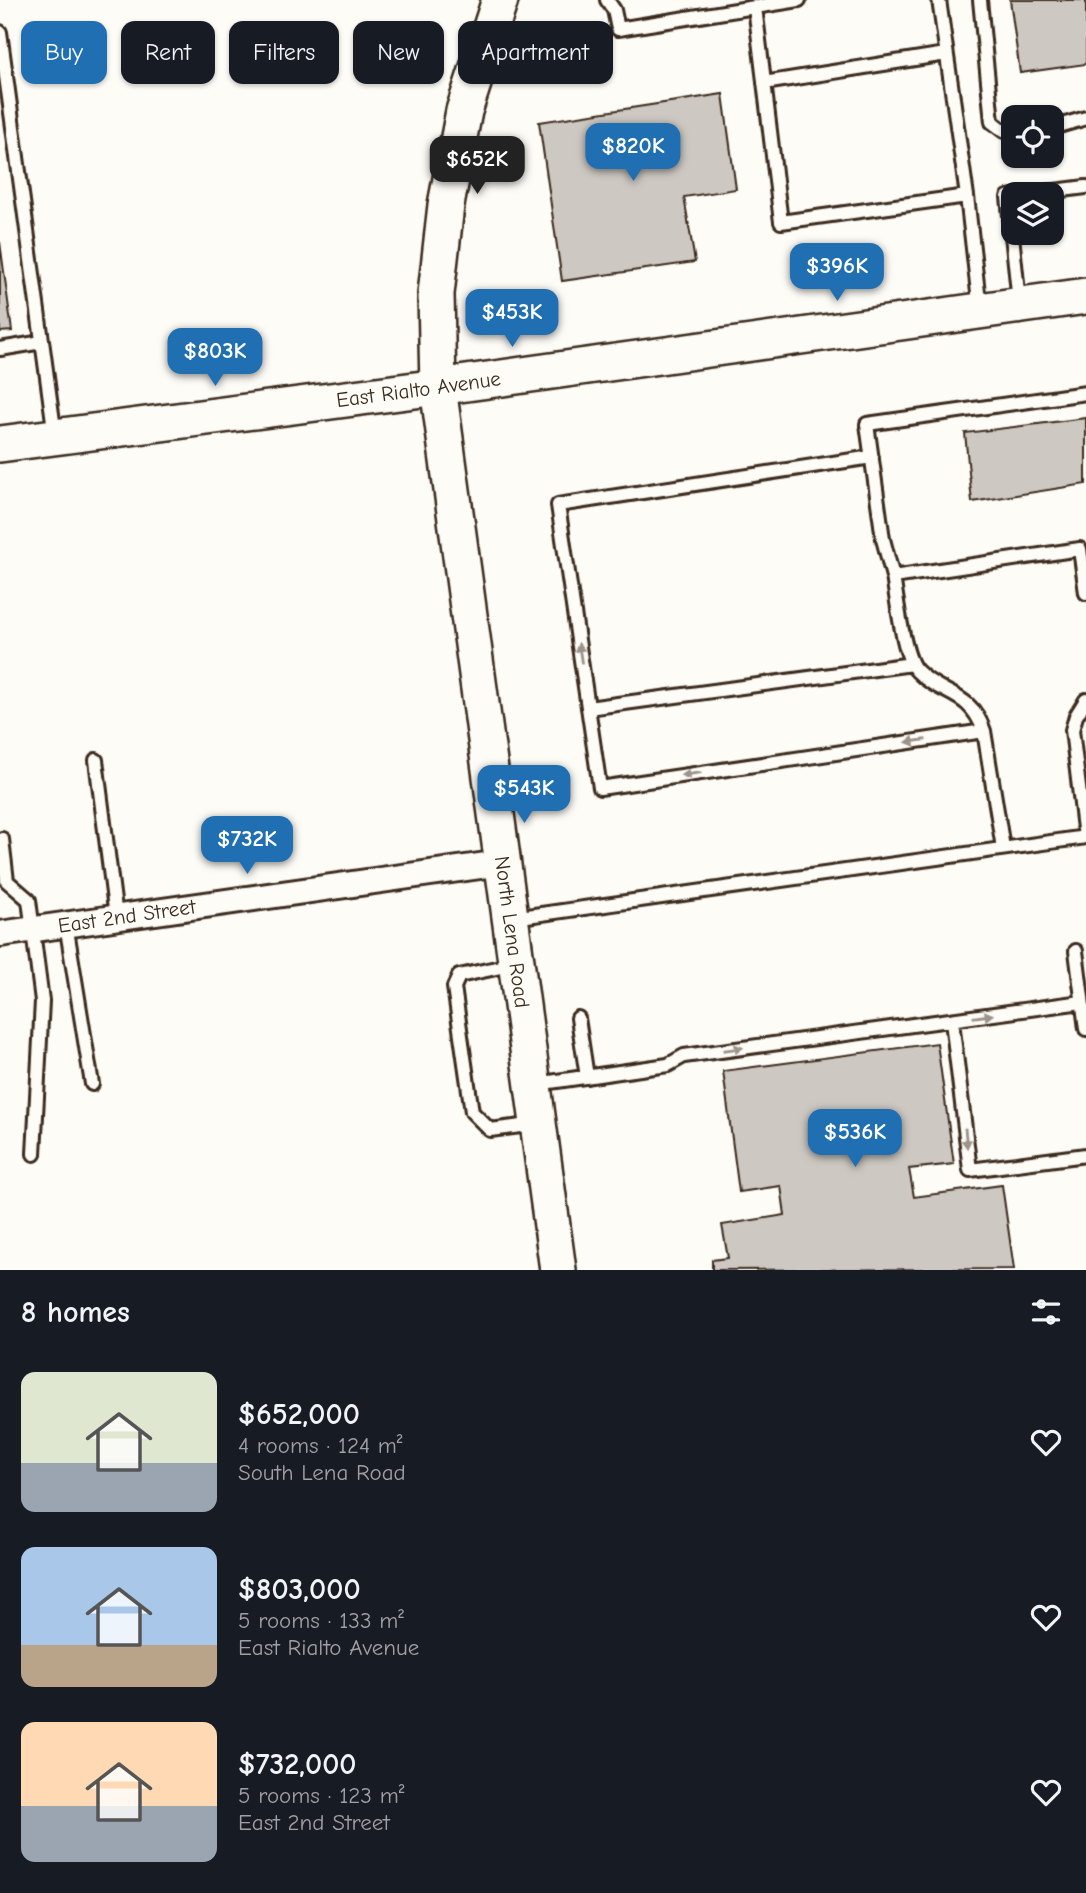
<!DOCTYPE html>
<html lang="en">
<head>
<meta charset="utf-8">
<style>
	:root { --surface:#171b24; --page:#20242c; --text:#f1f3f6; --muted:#9ea1a6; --accent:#1f6fb2 }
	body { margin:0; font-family:"Comic Neue",sans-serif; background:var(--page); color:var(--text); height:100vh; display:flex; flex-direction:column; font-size:26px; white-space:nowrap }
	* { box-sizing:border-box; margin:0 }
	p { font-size:23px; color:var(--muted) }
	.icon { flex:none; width:38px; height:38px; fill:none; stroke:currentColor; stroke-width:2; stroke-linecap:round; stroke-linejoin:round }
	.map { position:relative; height:1270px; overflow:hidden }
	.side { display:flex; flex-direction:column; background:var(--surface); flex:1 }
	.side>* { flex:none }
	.hud { position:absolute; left:21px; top:21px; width:700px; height:63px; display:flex; gap:14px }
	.fabs { position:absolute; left:1001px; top:105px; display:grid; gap:14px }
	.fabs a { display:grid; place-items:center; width:63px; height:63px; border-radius:14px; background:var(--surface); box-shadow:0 2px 5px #0004; font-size:35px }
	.price { position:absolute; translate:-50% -60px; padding:0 16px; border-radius:14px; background:var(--accent); color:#fff; font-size:23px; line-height:46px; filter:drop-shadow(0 2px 4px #0008) }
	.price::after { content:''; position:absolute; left:50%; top:42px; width:21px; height:16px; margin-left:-10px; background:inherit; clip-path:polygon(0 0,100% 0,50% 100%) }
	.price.on { background:#222; color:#fff }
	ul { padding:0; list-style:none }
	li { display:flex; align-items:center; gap:21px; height:175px; padding:0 21px }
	li span { display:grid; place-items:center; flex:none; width:196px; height:140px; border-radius:14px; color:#555 }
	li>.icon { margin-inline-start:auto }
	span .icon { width:84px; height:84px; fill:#fffc; stroke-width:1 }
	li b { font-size:30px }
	h2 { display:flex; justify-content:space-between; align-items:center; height:84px; padding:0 21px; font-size:30px }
	.chip { padding:0 24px; border-radius:14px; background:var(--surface); box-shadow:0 2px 5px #0004; font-size:24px; line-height:63px }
	.chip.on { background:var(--accent); color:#fff }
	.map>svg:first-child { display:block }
	.building { fill:#cdc8c2; stroke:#3b2a1e; stroke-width:2 }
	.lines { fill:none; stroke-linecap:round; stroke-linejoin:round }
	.lane-casing { stroke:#3b2a1e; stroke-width:18 }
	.street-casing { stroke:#3b2a1e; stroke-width:30 }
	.secondary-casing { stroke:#3b2a1e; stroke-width:40 }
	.lane { stroke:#fdfcf7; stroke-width:12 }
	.street { stroke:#fdfcf7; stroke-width:24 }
	.secondary { stroke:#fdfcf7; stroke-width:35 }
	.oneway { fill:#9c938a }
	.labels { text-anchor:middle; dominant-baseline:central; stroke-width:7; stroke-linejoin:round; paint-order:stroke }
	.street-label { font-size:21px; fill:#3b2a1e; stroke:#fdfcf7 }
</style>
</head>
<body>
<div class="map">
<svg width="1086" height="1270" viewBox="0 0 1086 1270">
	<rect width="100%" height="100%" fill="#fdfcf7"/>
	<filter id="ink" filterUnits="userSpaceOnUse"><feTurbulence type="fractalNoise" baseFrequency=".0143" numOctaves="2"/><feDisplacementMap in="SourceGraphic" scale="14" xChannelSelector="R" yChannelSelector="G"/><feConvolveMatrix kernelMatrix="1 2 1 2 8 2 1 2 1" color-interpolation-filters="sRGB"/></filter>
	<g filter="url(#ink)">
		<path class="building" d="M1010,0H1086V64L1020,73Z
			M723,94L736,189L684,197L695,262L562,281L539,122Z
			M0,242L12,331L0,332Z
			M1086,418V484L972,502L965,433Z
			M937,1043L954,1164L909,1169L914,1197L1002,1185L1014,1269L712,1270V1260L728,1258L722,1225L785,1215L781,1186L739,1192L723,1071Z"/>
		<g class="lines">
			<defs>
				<path id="lane" d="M607,0L614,10L618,29L755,7L781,222L967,196L980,310
					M939,0L967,196
					M980,0L992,122L1004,131H1013
					M755,7L799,0
					M0,32L55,436
					M764,83L946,54
					M1052,128L1086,118
					M1030,194L1086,187
					M1013,196L1008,197L1019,302
					M0,349L42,342
					M872,457L558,505L600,788L984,731
					M893,577L883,539L867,424L1086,393
					M588,708L912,664
					M96,760L116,917
					M1085,837L1072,730L1076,716L1086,700
					M2,839L7,881L29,900L42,1001L34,1154
					M1003,848L984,731C970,690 942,697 917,671C903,658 897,598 893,577L1080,549L1086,593
					M513,918L1086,837
					M66,924L92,1084
					M1076,951L1086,1029
					M515,964L459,976L454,987L472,1112L490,1130L537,1124
					M578,1018L587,1077
					M952,1021L970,1170L1086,1155
					M536,1084L668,1065L684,1056L1082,1002"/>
				<g id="street">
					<path id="s1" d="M0,934L501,863"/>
				</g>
				<g id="secondary">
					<path id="s2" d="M500,0L464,111L446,205L436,294L438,387L558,1270"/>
					<path id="s3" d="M0,444L438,387L1086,296"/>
				</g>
			</defs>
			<use href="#lane" class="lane-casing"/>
			<use href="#street" class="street-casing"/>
			<use href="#secondary" class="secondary-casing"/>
			<use href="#lane" class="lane"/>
			<use href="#street" class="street"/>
			<use href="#secondary" class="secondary"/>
		</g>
		<defs><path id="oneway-solid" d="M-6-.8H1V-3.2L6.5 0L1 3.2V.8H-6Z" transform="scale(1.75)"/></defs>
		<g class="oneway">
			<use href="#oneway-solid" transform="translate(580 653) rotate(-99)"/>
			<use href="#oneway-solid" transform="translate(916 741) rotate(172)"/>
			<use href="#oneway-solid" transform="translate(691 774) rotate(172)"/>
			<use href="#oneway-solid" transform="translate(983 1016) rotate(-8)"/>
			<use href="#oneway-solid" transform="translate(733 1049) rotate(-7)"/>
			<use href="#oneway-solid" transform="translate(966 1138) rotate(84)"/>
		</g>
	</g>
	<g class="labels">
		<g class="street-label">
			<text stroke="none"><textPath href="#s3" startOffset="422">East Rialto Avenue</textPath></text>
			<text stroke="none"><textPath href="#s1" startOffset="128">East 2nd Street</textPath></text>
			<text stroke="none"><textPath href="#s2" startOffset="945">North Lena Road</textPath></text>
		</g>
	</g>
</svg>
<div class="fabs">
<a><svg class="icon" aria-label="locate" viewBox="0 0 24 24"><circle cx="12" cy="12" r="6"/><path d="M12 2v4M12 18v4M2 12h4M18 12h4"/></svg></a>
<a><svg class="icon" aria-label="layers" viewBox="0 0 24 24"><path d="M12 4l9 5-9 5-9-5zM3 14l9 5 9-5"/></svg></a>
</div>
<b class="price" style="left:633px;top:183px">$820K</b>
<b class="price on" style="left:477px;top:196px">$652K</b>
<b class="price" style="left:837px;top:303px">$396K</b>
<b class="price" style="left:512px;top:349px">$453K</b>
<b class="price" style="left:215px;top:388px">$803K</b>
<b class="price" style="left:524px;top:825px">$543K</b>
<b class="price" style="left:247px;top:876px">$732K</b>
<b class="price" style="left:855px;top:1169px">$536K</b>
<div class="hud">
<a class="chip on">Buy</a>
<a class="chip">Rent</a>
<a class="chip">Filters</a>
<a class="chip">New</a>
<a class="chip">Apartment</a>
</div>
</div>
<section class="side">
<h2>8 homes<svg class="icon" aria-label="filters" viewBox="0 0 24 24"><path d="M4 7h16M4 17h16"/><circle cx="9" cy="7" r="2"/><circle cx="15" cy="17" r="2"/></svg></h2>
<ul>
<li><span style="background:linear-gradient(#dfe7d0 65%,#9aa5b1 0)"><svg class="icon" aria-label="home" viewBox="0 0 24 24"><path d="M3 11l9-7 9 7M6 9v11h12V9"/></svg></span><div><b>$652,000</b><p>4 rooms · 124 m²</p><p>South Lena Road</p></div><svg class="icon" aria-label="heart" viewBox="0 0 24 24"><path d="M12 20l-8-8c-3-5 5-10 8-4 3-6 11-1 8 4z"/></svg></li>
<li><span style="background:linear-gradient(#a9c7e8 70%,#b9a48a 0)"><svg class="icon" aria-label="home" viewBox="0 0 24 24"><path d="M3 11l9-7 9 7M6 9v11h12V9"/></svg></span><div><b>$803,000</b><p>5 rooms · 133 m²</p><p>East Rialto Avenue</p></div><svg class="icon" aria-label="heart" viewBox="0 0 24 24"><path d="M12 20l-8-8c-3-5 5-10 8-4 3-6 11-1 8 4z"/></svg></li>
<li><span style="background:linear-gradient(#ffd9b3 60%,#9aa5b1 0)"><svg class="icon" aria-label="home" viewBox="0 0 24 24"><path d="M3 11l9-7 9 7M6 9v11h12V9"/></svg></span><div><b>$732,000</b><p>5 rooms · 123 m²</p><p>East 2nd Street</p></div><svg class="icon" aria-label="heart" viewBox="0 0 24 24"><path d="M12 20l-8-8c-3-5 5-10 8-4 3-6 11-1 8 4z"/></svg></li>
</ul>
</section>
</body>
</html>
